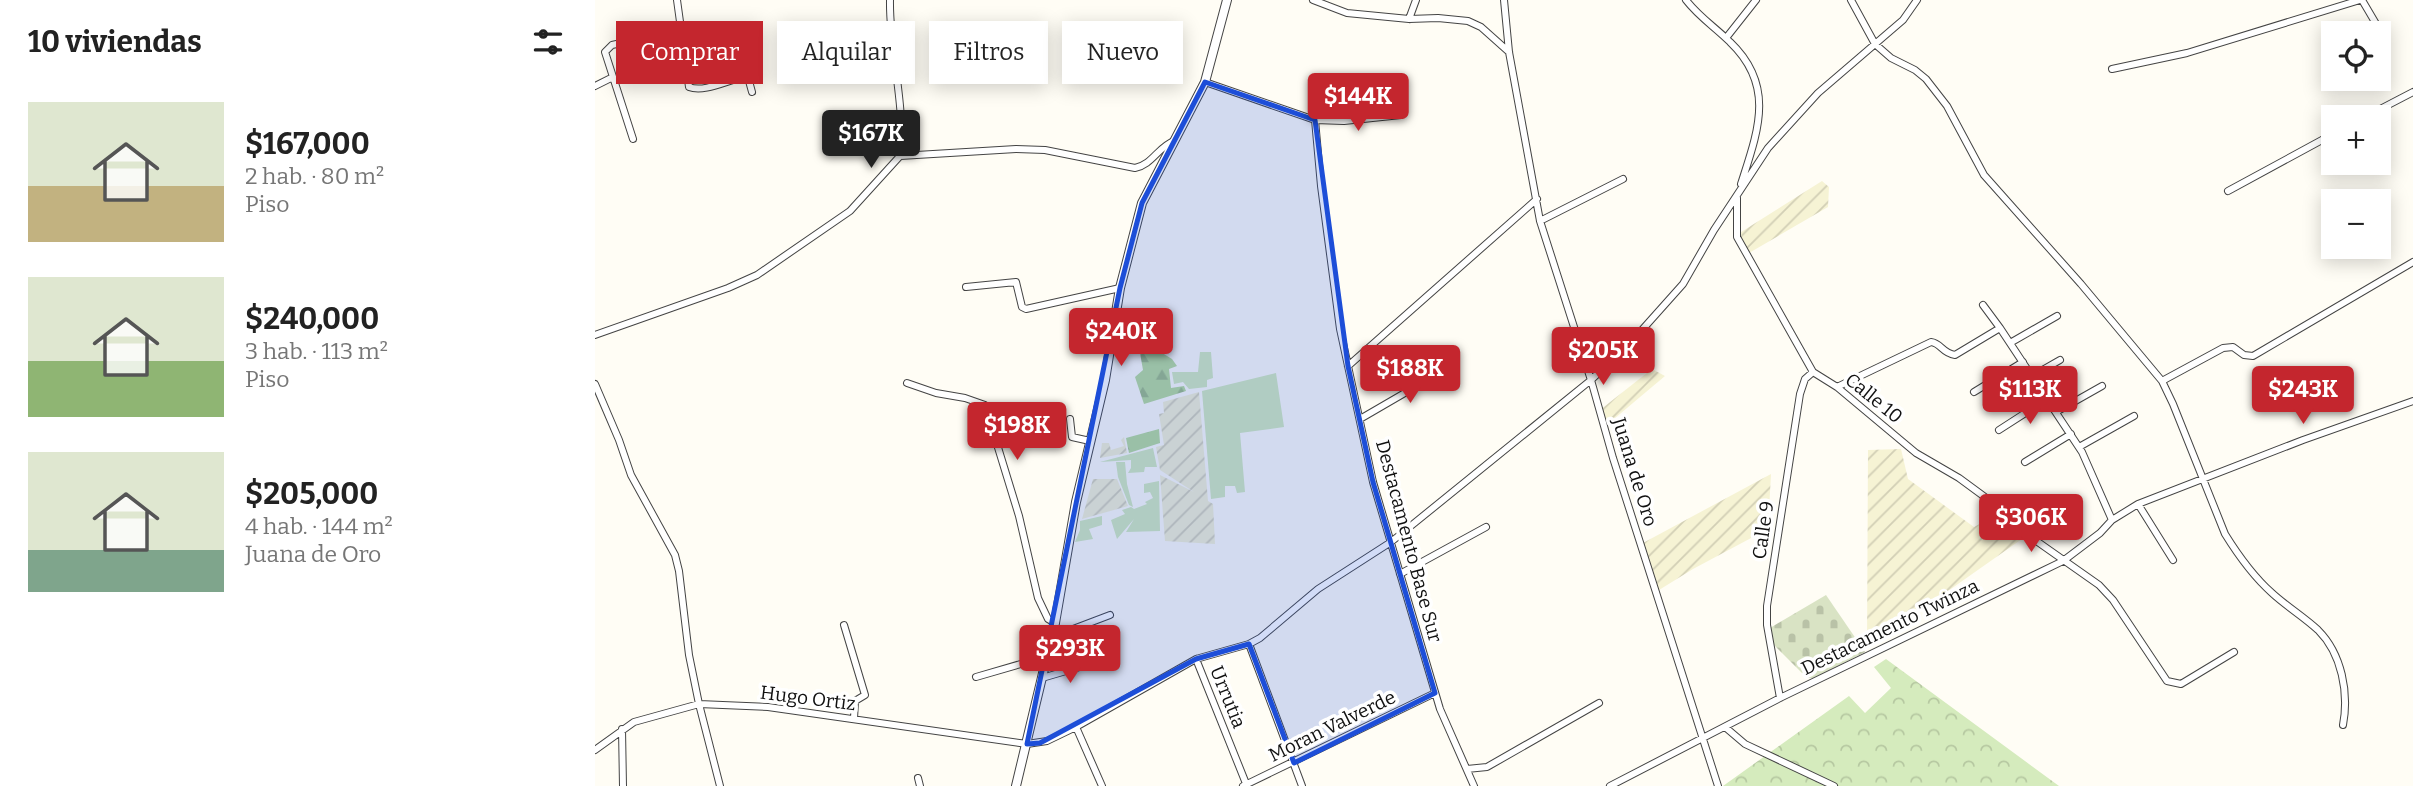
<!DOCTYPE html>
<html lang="es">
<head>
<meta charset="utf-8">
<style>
	:root { --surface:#fff; --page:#f6f6f6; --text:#222; --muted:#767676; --accent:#c4262e }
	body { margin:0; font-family:Bitter,serif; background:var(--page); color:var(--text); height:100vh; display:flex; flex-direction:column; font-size:26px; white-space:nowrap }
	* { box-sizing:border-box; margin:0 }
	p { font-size:23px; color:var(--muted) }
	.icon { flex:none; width:38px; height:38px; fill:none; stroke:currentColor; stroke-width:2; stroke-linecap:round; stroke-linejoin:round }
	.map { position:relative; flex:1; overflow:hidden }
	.panel { display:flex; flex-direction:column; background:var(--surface); width:595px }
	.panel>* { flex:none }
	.guide { position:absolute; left:21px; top:21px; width:665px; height:63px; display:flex; gap:14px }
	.tools { position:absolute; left:1726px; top:21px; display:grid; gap:14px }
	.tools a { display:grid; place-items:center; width:70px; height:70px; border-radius:0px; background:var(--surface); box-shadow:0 4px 18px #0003; font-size:35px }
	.price { position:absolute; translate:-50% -60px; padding:0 16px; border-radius:7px; background:var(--accent); color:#fff; font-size:23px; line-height:46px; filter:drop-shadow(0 2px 4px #0008) }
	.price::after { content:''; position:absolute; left:50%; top:42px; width:21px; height:16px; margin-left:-10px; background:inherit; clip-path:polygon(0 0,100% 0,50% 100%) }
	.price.selected { background:#222; color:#fff }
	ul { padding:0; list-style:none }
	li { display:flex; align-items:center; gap:21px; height:175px; padding:0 28px }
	li span { display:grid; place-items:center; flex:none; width:196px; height:140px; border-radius:0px; color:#555 }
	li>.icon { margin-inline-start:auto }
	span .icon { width:84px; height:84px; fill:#fffc; stroke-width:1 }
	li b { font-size:30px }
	h2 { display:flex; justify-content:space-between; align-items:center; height:84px; padding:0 28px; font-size:30px }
	.pill { padding:0 24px; border-radius:0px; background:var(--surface); box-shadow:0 4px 18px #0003; font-size:24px; line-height:63px }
	.pill.selected { background:var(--accent); color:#fff }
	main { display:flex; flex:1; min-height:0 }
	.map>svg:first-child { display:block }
	.farmland { fill:url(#farmland-furrows) }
	.grass { fill:#d5ebbd }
	.forest { fill:url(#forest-firs) }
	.cemetery { fill:url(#cemetery-stones) }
	.park { fill:url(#park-crowns) }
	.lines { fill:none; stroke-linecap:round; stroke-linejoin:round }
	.minor-casing { stroke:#444; stroke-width:8 }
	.tertiary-casing { stroke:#444; stroke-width:10 }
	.minor { stroke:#fff; stroke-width:6 }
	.tertiary { stroke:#fff; stroke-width:8 }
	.marked { fill:#1d4ed8; fill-opacity:0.2; stroke:#1d4ed8; stroke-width:5; stroke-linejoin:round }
	.labels { text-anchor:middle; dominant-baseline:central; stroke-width:7; stroke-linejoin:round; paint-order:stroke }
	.street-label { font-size:19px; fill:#111; stroke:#fff }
</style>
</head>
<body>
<main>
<section class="panel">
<h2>10 viviendas<svg class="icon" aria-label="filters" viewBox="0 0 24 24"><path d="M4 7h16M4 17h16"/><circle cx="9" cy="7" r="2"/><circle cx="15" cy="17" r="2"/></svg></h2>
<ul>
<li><span style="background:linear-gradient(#dfe7d0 60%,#c2b280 0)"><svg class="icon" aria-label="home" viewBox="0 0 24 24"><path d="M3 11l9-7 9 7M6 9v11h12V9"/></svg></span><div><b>$167,000</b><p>2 hab. · 80 m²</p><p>Piso</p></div></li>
<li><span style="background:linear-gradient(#dfe7d0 60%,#8fb573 0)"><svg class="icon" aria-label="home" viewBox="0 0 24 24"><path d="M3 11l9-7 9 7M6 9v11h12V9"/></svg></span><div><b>$240,000</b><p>3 hab. · 113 m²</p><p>Piso</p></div></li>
<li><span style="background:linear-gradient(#dfe7d0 70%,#7fa58c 0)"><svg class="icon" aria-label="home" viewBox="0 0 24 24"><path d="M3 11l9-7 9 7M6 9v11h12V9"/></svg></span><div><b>$205,000</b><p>4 hab. · 144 m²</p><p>Juana de Oro</p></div></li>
</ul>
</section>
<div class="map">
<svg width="1818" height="786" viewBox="0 0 1818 786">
	<defs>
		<pattern id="farmland-furrows" width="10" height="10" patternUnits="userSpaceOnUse" patternTransform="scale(1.75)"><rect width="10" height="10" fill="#f6f3d4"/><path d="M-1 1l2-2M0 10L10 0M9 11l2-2" fill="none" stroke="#d2cfb5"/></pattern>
		<pattern id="forest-firs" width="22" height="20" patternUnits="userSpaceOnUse" patternTransform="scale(1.75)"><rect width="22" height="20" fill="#b9dc9c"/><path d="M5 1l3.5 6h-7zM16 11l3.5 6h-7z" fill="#9ebc85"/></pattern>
		<pattern id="cemetery-stones" width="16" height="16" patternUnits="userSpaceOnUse" patternTransform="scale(1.75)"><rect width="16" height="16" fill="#d9e3c4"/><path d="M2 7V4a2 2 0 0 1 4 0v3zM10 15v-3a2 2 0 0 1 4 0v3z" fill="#b9c2a7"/></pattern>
		<pattern id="park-crowns" width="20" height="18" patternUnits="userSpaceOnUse" patternTransform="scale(1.75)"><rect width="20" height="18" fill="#d5ebbd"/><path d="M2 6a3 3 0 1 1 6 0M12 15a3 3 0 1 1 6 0" fill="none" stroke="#b6c8a1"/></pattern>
	</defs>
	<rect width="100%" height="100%" fill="#fffdf5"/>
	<path class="farmland" d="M1227,181L1234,187L1233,207L1154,253L1143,234Z
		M1057,369L1070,376L1013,424L1005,410Z
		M604,392L613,501L618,504L620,544L570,541L565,475L599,492L565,470L561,447L569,445L564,414L569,413L568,402Z
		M529,437L532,453L505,458L507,443H514L516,450L529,446L526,440Z
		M1306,449L1313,479L1379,527L1398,517L1434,534L1272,648L1273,450Z
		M1176,474L1173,529L1098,569L1064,590L1048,543Z
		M498,479H522L533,506L487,519Z"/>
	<path class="grass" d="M605,352H616L618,378L612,380V387L594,389L588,382L579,384L577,372H603Z
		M681,373L689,427L645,433L650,492L642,493L640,486H630V497L616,499L607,391Z
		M558,448L562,467H550L549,472L533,473L536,468V460L505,462Z
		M521,462H530L532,484L538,507L534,505L523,477Z
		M564,481L565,531L531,532L539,519L522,539L516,520L530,514L527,510L536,507L539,509L552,504L550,502L558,498L555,492L549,493V484Z
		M507,516V525L494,529L498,539L480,542L485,530V521Z"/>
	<path class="forest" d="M564,351L577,359L582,366L574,369L576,388L589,386L591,391L549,404L540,377L548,370L545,353Z
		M564,429L565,443L534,453L531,438Z"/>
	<path class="cemetery" d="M1231,595L1270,652L1219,678H1212L1177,643L1175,628Z"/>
	<path class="park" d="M1291,659L1464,786H1128L1254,696L1270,713L1296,688L1279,667Z"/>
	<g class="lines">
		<defs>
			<path id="minor" d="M82,0L94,87C109,93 133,80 149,77L154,81L157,92
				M295,0C294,52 311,104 305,156
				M718,0L752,13L814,19L843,18L873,21L886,27L914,52
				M909,0L914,52L945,221L996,380L1018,458L1123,786
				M1091,0C1104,17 1120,27 1135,42C1181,86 1163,131 1146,184
				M1256,0L1280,44L1296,58L1320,70L1331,79L1352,106L1389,175L1486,284L1567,381L1578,404L1630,534C1643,555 1659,577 1677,593C1691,606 1709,617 1723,630C1747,654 1754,693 1748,725
				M1767,0L1790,39L1789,48L1783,51
				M814,19L821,0
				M1131,38L1161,0
				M1517,69L1592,53L1765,0
				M610,82L720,120L726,186L745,329L778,482L845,709L879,786
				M0,86L18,77
				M1770,117L1818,92
				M720,120L749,121L806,115
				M38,139L10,52L17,45L86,30
				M1633,191L1738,134
				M1142,198V237L1218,372L1242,387L1321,453L1364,478L1398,503L1440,540L1504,585L1518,600L1572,681L1586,684L1639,652
				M945,221L1028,179
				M371,287L421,282L427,307L431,309L525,288
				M1388,305L1405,328L1487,452L1517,520
				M0,335L133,288L162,275L255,211L305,156L421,149L450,150L540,168C557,165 563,147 579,141
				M1415,343L1462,316
				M753,366L942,199
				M1437,376L1465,360
				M1567,381L1628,348L1638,347L1649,355L1658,356L1818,262
				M312,383L341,393L370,398L390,405L424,516L443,598L453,619L460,623
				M0,384L24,440L36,475L80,555L84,571L94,655L104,704L125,786
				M1242,387L1336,342C1346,343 1347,353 1360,355L1405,328
				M1379,392L1428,362
				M1461,412L1507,386
				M475,419L477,437L495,441
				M765,419L851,369
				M1404,430L1452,399
				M1484,447L1539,416
				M1430,462L1476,434
				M1543,504L1578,560
				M805,574L891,527
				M249,625L270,695L260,701L259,719
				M457,637L515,615
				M654,644L707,786
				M601,659L652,786
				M381,677L453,656
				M447,678L495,664
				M1185,698L1172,625V606L1205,394L1210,379L1218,372
				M481,727L507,786
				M1130,727L1150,744L1239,786
				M27,729L28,786
				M0,750L39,722L104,704L173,707L432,744L452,741L481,727L601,659L654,644L665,638L723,589L796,542L996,380L1038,340L1088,284L1119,230L1173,148L1223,93L1308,20L1322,0
				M872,769L892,767L1004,703
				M323,778L325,786
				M648,786L840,693
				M1015,786L1185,698L1468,561L1505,533L1517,520L1543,504L1708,440L1818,401"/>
			<path id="tertiary" d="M421,786L460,623L481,502L510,380L525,288L547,203L610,82L632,0"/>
		</defs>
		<use href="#minor" class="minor-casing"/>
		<use href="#tertiary" class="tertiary-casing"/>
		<use href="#minor" class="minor"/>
		<use href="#tertiary" class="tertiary"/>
	</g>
	<path class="marked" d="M610,82L720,120L753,366L778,482L840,693L699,763L654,644L601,659L445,743L432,744L525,288L547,203Z"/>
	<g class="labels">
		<g class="street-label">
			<text transform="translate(1279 398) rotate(39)">Calle 10</text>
			<text transform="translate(1040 472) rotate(73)">Juana de Oro</text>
			<text transform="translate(1168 530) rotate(-82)">Calle 9</text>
			<text transform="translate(814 541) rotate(75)">Destacamento Base Sur</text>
			<text transform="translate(1295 627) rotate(-26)">Destacamento Twinza</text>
			<text transform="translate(633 697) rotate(68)">Urrutia</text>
			<text transform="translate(213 698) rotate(7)">Hugo Ortiz</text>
			<text transform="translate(737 726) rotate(-26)">Moran Valverde</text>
		</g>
	</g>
</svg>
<div class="tools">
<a><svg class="icon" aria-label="locate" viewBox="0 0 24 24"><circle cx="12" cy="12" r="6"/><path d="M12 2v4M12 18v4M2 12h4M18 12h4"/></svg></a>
<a>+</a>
<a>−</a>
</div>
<b class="price" style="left:763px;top:133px">$144K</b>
<b class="price selected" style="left:276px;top:170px">$167K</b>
<b class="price" style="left:526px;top:368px">$240K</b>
<b class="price" style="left:1008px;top:387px">$205K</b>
<b class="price" style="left:815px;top:405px">$188K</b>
<b class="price" style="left:1435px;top:426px">$113K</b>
<b class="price" style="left:1708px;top:426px">$243K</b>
<b class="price" style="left:422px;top:462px">$198K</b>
<b class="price" style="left:1436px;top:554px">$306K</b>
<b class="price" style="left:475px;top:685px">$293K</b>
<div class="guide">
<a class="pill selected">Comprar</a>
<a class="pill">Alquilar</a>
<a class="pill">Filtros</a>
<a class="pill">Nuevo</a>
</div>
</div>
</main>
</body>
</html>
